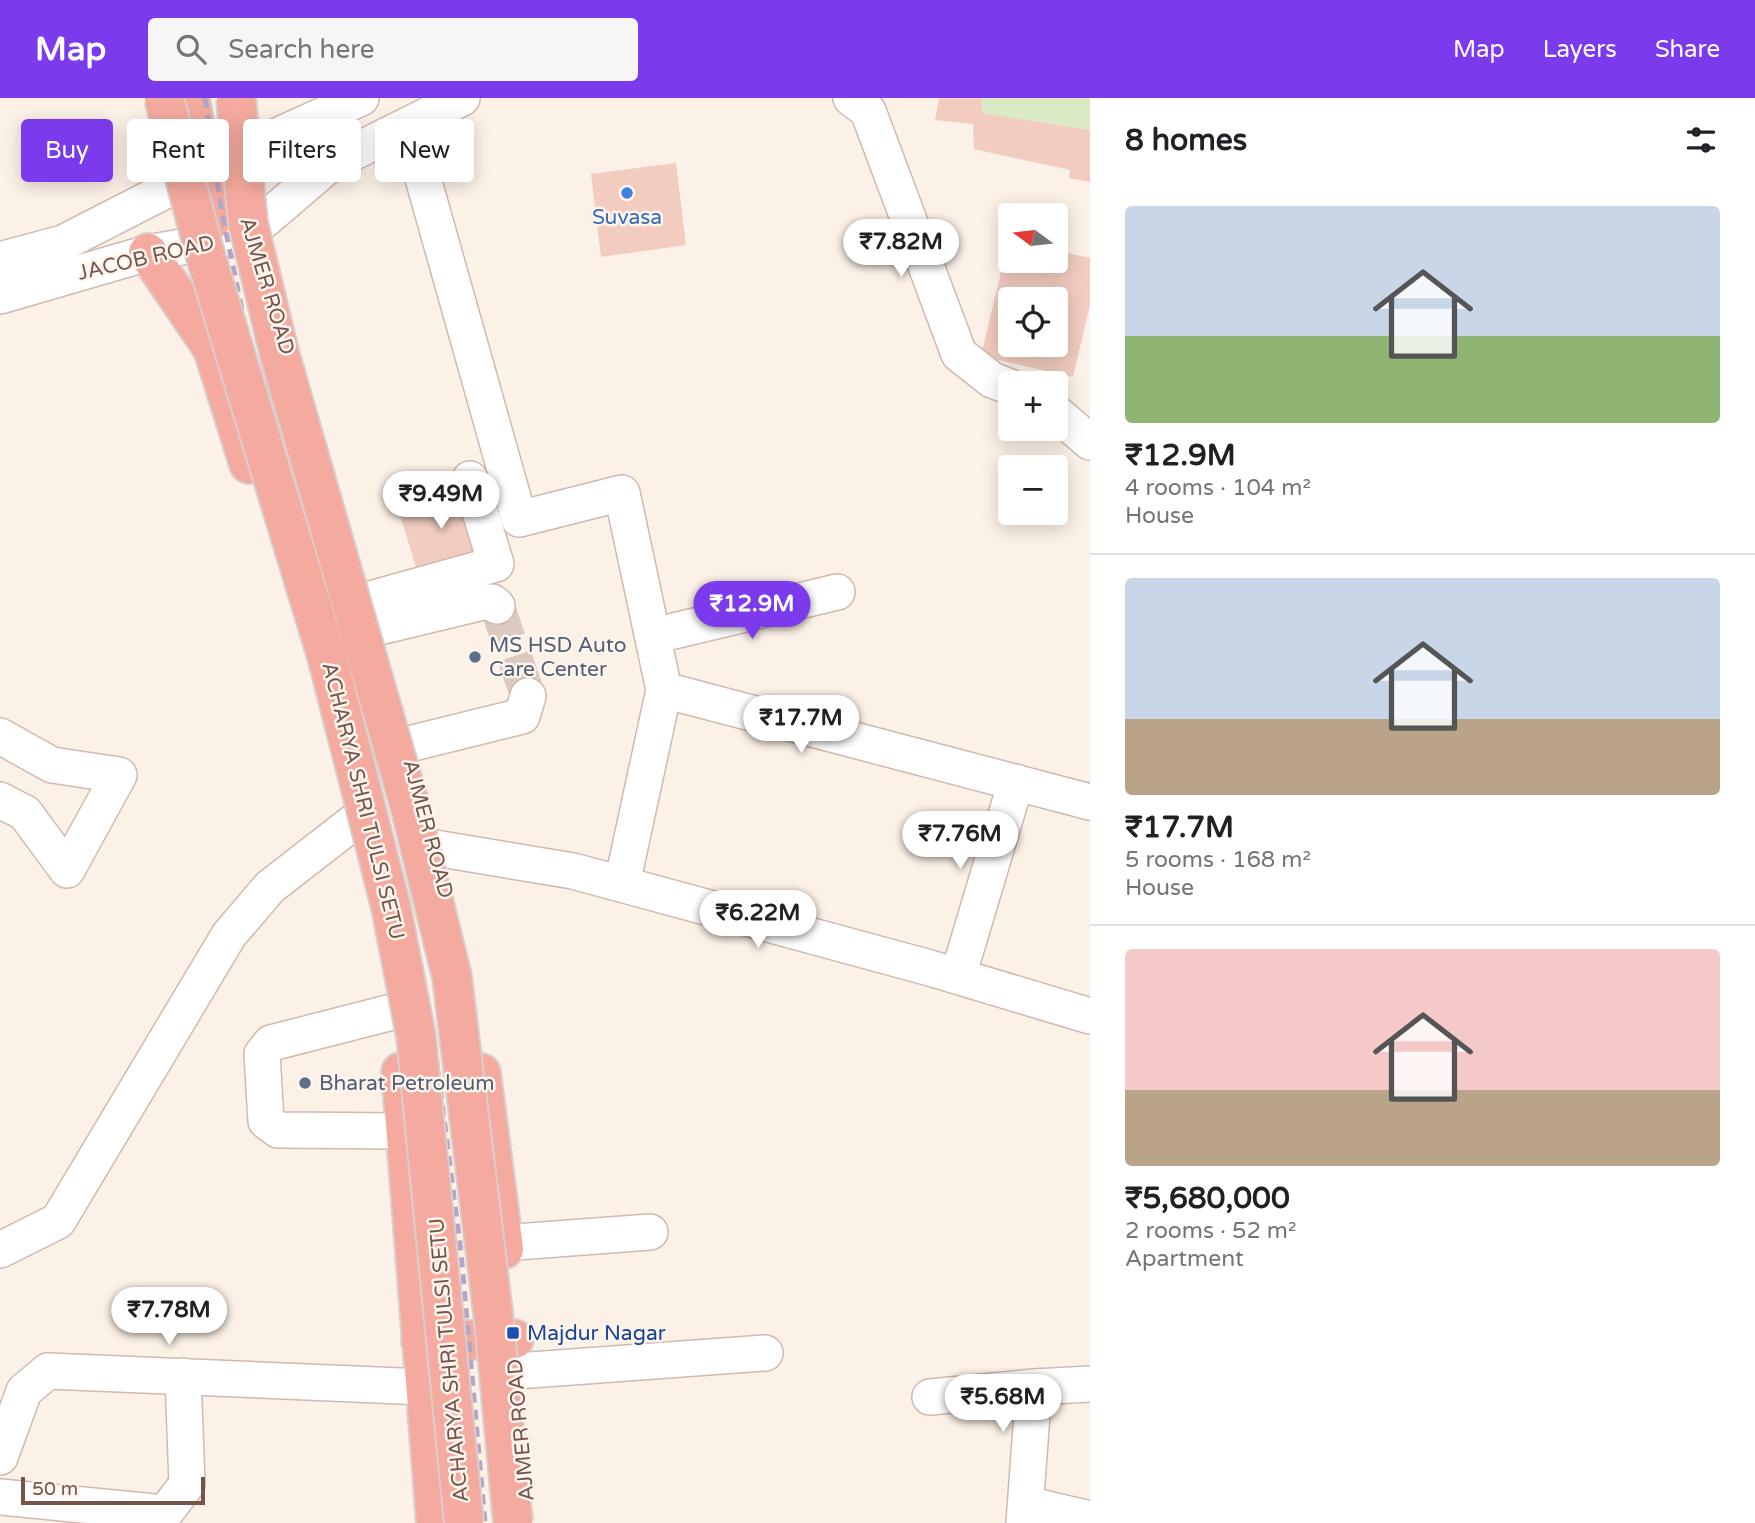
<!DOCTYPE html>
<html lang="en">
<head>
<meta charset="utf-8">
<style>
	:root { --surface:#fff; --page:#f6f6f6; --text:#202124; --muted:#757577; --line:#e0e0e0; --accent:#7c3aed }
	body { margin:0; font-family:"Varela Round",sans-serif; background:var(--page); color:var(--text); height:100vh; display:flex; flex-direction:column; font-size:26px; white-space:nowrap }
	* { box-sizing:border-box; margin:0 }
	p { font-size:23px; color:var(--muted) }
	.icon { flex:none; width:38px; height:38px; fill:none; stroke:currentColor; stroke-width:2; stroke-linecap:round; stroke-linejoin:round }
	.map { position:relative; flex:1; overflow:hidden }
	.side { display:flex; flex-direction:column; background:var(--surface); width:665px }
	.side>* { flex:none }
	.guide { position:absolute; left:21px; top:21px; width:665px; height:63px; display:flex; gap:14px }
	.needle { width:46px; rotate:285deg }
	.controls { position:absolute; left:998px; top:105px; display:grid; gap:14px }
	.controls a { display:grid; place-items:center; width:70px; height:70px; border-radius:7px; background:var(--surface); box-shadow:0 4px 18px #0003; font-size:35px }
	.scale { position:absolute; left:21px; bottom:18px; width:184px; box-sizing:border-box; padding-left:7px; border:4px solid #75554b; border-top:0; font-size:19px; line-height:24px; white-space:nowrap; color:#75554b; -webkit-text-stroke:5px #fff5ed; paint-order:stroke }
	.price { position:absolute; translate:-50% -60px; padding:0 16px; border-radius:24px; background:#fff; color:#222; font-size:23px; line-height:46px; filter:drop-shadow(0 2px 4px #0008) }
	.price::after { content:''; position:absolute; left:50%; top:42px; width:21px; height:16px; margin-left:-10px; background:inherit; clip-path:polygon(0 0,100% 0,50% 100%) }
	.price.selected { background:var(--accent); color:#fff }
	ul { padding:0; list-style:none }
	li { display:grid; align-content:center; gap:14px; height:371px; padding:0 35px }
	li+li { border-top:2px solid var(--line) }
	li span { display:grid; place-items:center; height:217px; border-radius:7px; color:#555 }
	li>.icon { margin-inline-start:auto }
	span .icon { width:126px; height:126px; fill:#fffc; stroke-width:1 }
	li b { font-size:30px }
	h2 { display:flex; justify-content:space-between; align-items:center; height:84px; padding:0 35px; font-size:30px }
	.tag { padding:0 24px; border-radius:7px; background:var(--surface); box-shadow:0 4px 18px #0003; font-size:24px; line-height:63px }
	.tag.selected { background:var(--accent); color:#fff }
	header { display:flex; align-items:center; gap:42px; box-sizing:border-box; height:98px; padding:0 35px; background:var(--accent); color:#fff }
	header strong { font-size:33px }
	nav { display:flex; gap:38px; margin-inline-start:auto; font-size:24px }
	.search { width:490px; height:63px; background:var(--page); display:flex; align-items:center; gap:18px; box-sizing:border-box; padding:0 24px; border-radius:7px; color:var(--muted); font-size:26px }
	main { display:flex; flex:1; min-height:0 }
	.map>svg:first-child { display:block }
	.green { fill:#d9eac5 }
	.building { fill:#f1ccbf; fill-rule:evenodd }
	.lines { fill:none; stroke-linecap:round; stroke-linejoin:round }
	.minor-tunnel { stroke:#dacac0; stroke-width:35; stroke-dasharray:35 18; stroke-linecap:butt }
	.minor-casing { stroke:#d0b9af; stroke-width:38 }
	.highway-casing { stroke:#d8cfcd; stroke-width:42 }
	.minor { stroke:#fff; stroke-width:35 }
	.highway { stroke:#f5aa9f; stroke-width:38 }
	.rail { stroke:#b2a5c6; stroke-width:5; stroke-dasharray:10 7; stroke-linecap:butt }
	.highway-bridge-casing { stroke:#d8cfcd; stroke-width:42; stroke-linecap:butt }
	.highway-bridge { stroke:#f5aa9f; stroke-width:38 }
	.shop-dot { fill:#3f7fe0; stroke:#fff5ed; stroke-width:2.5 }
	.service-dot { fill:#5c6f8a; stroke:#fff5ed; stroke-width:2.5 }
	.transit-dot { fill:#1a4fb4; stroke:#fff5ed; stroke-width:2.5 }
	.labels { text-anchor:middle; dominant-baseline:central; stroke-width:5; stroke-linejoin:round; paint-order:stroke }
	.shop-label { font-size:21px; fill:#366cbe; stroke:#fff5ed }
	.street-label { font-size:21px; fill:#75554b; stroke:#fff5ed }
	.service-label { font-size:21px; fill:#4e5e75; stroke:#fff5ed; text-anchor:start }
	.transit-label { font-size:21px; fill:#164399; stroke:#fff5ed; text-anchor:start }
</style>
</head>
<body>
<header>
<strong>Map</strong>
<div class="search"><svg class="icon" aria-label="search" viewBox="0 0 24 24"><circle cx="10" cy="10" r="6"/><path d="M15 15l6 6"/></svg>Search here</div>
<nav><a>Map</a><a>Layers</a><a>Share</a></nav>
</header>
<main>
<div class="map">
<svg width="1090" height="1425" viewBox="0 0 1090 1425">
	<rect width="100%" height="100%" fill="#fcf1e7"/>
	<path class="green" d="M980,0H1090V32L982,15Z"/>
	<path class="building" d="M939,0H981L982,15L1090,32V84L1069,80L1070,72L974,51L973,26L935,22Z
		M676,65L686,147L601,159L591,76Z
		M1009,140L1010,163H1055V152L1090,160V207L1073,279L981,258ZM1010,201H1055V247H1010Z
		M460,383L485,465L420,482L396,404Z"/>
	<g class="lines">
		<path class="minor-tunnel" d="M497,508L528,598"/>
		<defs>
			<path id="minor" d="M851,0L868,13L959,256L992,282L1010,289
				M408,27L519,421L622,395L664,592
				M0,162L63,145L235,57L361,0
				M0,198L148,155L247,137L330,66L462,0
				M1055,314L1090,344
				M363,503L496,466L470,381
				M371,531L483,504H492L497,508
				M653,538L837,494
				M0,638L52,667L119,677L67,772L25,715L0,702
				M405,647L522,618L528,598
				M435,750L573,773L930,870L1090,918
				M622,786L664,592L1090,704
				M958,878L1016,684
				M392,914L271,945L262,956L266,1023L278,1032L406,1033
				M503,1145L650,1134
				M0,1152L58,1123L229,837L270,789L355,723
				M517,1273L765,1255
				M1034,1289L1090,1286
				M930,1299L1034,1289L1024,1425
				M0,1359L24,1293L48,1273L424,1289
				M0,1399L165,1415L187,1386L183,1278
				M1026,1406L1090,1421"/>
			<path id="highway" d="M190,0L211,123
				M148,155L213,251
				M214,197L213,251L249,366
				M401,974L436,1425
				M481,975L504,1151
				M421,1243L514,1241"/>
		</defs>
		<use href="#minor" class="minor-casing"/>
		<use href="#highway" class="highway-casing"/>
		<use href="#minor" class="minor"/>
		<use href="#highway" class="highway"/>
		<path class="rail" d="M205,0L222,115L261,304L384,707L432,926L461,1154L485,1425
			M222,0L237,118L255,189L313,412L401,698L440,875L477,1146L503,1425"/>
		<defs>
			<path id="highway-bridge" d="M164,0L205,156L328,562L391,809L416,938L464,1425
				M236,0L248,125L279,254L410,708L452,879L494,1223L513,1425"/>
		</defs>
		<use href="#highway-bridge" class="highway-bridge-casing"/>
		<use href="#highway-bridge" class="highway-bridge"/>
	</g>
	<circle class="shop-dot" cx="627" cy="95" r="7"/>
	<g class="service-dot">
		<circle cx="475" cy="559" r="7"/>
		<circle cx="305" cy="985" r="7"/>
	</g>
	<rect class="transit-dot" x="506" y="1228" width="14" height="14" rx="3.5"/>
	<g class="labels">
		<g class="shop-label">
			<text x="627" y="119">Suvasa</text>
		</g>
		<g class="street-label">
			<text transform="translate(146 160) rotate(-13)">JACOB ROAD</text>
			<text transform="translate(267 188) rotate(73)">AJMER ROAD</text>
			<text transform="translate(363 703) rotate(76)">ACHARYA SHRI TULSI SETU</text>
			<text transform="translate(428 731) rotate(75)">AJMER ROAD</text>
			<text transform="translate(449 1262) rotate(-95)">ACHARYA SHRI TULSI SETU</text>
			<text transform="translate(521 1332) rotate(-95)">AJMER ROAD</text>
		</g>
		<g class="service-label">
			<text x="489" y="547">MS HSD Auto<tspan x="489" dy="24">Care Center</tspan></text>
			<text x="319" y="985">Bharat Petroleum</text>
		</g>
		<g class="transit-label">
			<text x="527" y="1235">Majdur Nagar</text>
		</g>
	</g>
</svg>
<div class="controls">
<a><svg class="needle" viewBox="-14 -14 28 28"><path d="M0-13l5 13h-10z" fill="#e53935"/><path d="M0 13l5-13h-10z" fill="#757577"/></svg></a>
<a><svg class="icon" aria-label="locate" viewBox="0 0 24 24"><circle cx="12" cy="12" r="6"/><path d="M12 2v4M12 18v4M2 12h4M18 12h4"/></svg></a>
<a>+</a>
<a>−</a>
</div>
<div class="scale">50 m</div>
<b class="price" style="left:901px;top:181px">₹7.82M</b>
<b class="price" style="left:441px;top:433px">₹9.49M</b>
<b class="price selected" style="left:752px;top:543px">₹12.9M</b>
<b class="price" style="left:801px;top:657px">₹17.7M</b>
<b class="price" style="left:960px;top:773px">₹7.76M</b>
<b class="price" style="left:758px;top:852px">₹6.22M</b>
<b class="price" style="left:169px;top:1249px">₹7.78M</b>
<b class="price" style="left:1003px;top:1336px">₹5.68M</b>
<div class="guide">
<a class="tag selected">Buy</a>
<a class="tag">Rent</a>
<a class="tag">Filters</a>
<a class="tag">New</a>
</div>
</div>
<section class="side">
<h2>8 homes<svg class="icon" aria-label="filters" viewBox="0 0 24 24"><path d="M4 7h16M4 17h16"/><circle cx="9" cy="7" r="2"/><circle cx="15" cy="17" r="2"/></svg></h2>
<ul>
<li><span style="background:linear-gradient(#c9d6e8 60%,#8fb573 0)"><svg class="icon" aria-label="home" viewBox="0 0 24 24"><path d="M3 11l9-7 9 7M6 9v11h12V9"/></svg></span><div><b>₹12.9M</b><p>4 rooms · 104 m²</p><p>House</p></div></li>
<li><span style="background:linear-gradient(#c9d6e8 65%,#b9a48a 0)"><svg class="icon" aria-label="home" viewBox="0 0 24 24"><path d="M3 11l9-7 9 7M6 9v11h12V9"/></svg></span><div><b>₹17.7M</b><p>5 rooms · 168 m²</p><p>House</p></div></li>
<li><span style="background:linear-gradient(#f6c9c9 65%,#b9a48a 0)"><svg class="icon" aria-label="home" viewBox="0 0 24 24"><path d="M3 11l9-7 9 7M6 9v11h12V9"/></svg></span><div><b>₹5,680,000</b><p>2 rooms · 52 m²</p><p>Apartment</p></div></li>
</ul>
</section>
</main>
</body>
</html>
